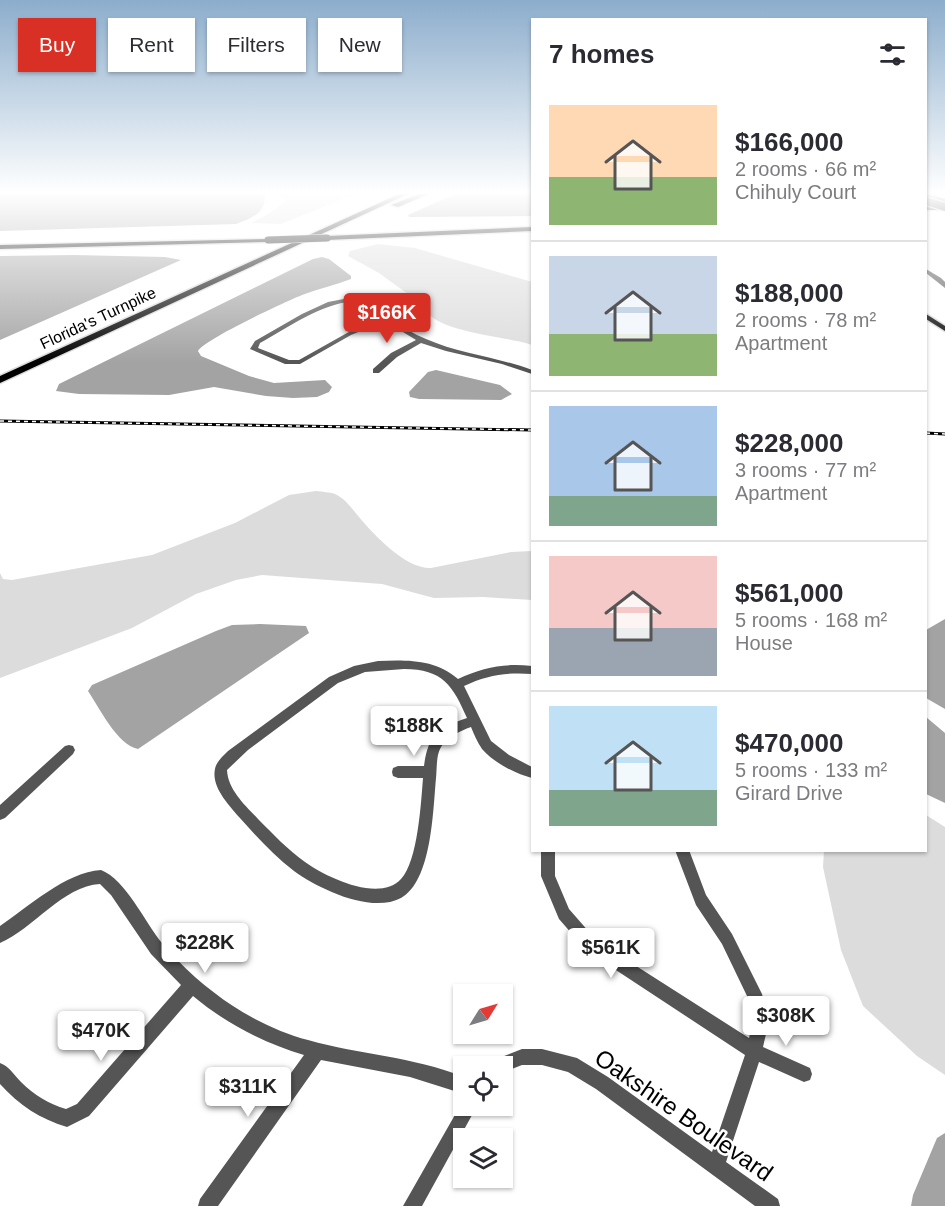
<!DOCTYPE html>
<html lang="en">
<head>
<meta charset="utf-8">
<style>
	:root { --surface:#fff; --page:#f2f2f3; --text:#2b2b33; --muted:#7c7c81; --line:#e1e1e2; --accent:#d93025 }
	body { margin:0; font-family:Helvetica,sans-serif; background:var(--page); color:var(--text); height:100vh; display:flex; flex-direction:column; font-size:22px; white-space:nowrap }
	* { box-sizing:border-box; margin:0 }
	p { font-size:20px; color:var(--muted) }
	.icon { flex:none; width:33px; height:33px; fill:none; stroke:currentColor; stroke-width:2; stroke-linecap:round; stroke-linejoin:round }
	.map { position:relative; flex:1; overflow:hidden }
	.panel { position:absolute; left:531px; top:18px; width:396px; height:834px; display:flex; flex-direction:column; background:var(--surface); border-radius:0px; box-shadow:0 2px 4px #0004 }
	.panel>* { flex:none }
	.top-card { position:absolute; left:18px; top:18px; width:423px; height:54px; display:flex; gap:12px }
	.needle { width:39px; rotate:53deg }
	.fabs { position:absolute; left:453px; top:984px; display:grid; gap:12px }
	.fabs a { display:grid; place-items:center; width:60px; height:60px; border-radius:0px; background:var(--surface); box-shadow:0 2px 4px #0004; font-size:30px }
	.price { position:absolute; translate:-50% -51px; padding:0 14px; border-radius:6px; background:#fff; color:#222; font-size:20px; line-height:39px; filter:drop-shadow(0 2px 3px #0008) }
	.price::after { content:''; position:absolute; left:50%; top:36px; width:18px; height:14px; margin-left:-9px; background:inherit; clip-path:polygon(0 0,100% 0,50% 100%) }
	.price.current { background:var(--accent); color:#fff }
	ul { padding:0; list-style:none }
	li { display:flex; align-items:center; gap:18px; height:150px; padding:0 18px }
	li+li { border-top:2px solid var(--line) }
	li span { display:grid; place-items:center; flex:none; width:168px; height:120px; border-radius:0px; color:#555 }
	li>.icon { margin-inline-start:auto }
	span .icon { width:72px; height:72px; fill:#fffc; stroke-width:1 }
	li b { font-size:26px }
	h2 { display:flex; justify-content:space-between; align-items:center; height:72px; padding:0 18px; font-size:26px }
	.chip { padding:0 21px; border-radius:0px; background:var(--surface); box-shadow:0 2px 4px #0004; font-size:21px; line-height:54px }
	.chip.current { background:var(--accent); color:#fff }
	.map>svg:first-child { display:block }
	.green { fill:#dcdcdc }
	.water { fill:#a3a3a3 }
	.lines { fill:none; stroke-linecap:round; stroke-linejoin:round }
	.major-casing { stroke:#dbdbdb; stroke-width:3 }
	.highway-casing { stroke:#dbdbdb; stroke-width:3 }
	.minor { fill:#555; fill-rule:evenodd }
	.major { fill:#000; fill-rule:evenodd }
	.highway { fill:#000; fill-rule:evenodd }
	.rail-casing { stroke:#000; stroke-width:3 }
	.rail { stroke:#fff; stroke-width:1.5; stroke-dasharray:4; stroke-linecap:butt }
	.major-bridge-casing { stroke:#dbdbdb; stroke-width:8; stroke-linecap:butt }
	.highway-bridge-casing { stroke:#dbdbdb; stroke-width:10; stroke-linecap:butt }
	.major-bridge { stroke:#000; stroke-width:7 }
	.highway-bridge { stroke:#000; stroke-width:8 }
	.labels { text-anchor:middle; dominant-baseline:central; stroke-width:5; stroke-linejoin:round; paint-order:stroke }
	.far-street-label { font-size:16px; fill:#000; stroke:#fff }
	.near-street-label { font-size:24px; fill:#000; stroke:#fff }
</style>
</head>
<body>
<div class="map">
<svg width="945" height="1206" viewBox="0 0 945 1206">
	<rect width="100%" height="100%" fill="#fff"/>
	<path class="green" d="M275,194H355L281,224L251,223L270,213L286,201Z
		M378,244L415,248L532,282V345C509,336 430,333 423,305L379,273L348,256L350,251Z
		M316,491C322,492 330,492 335,494C346,499 352,509 359,517C375,536 406,569 431,568L511,552L532,551V600L483,597L434,598L382,584L262,575L236,580L196,594L132,628L0,678V573L3,579L12,580L152,555L235,523L289,495Z
		M926,815L945,827V1075L917,1056L863,1006L841,950L823,867L824,851L926,850Z"/>
	<path class="water" d="M0,194H265C266,213 252,218 236,224L0,231Z
		M455,194H532V216L409,217L408,215Z
		M74,255L165,257L181,260L0,340V256Z
		M322,257L329,259L351,276V279C335,285 318,289 302,295C285,302 205,339 198,351L201,356L249,376L274,383L325,380L332,387L329,392L317,397L293,398L266,396L214,387L169,395L79,394L56,391L59,384L313,259Z
		M436,370L500,385L512,394L501,400L419,399L410,397L409,392L428,372Z
		M945,619V709L926,698V630Z
		M260,624L306,626L309,633L138,749C117,745 99,707 88,691L92,685L216,631L232,625Z
		M926,717L945,733V803L926,794Z
		M945,1133V1206H911L913,1195L937,1138Z"/>
	<g class="lines">
		<defs>
			<path id="major" d="M926,206H945V210H926Z
				M532,227V231L327,240L324,238L327,236Z
				M270,239L271,240L268,242L0,249V245Z
				M926,314L945,326V331L926,319Z"/>
			<path id="highway" d="M399,194H408L0,383V376Z
				M419,194H429L398,207L391,205Z
				M926,194L945,199V203L926,198Z"/>
		</defs>
		<use href="#major" class="major-casing"/>
		<use href="#highway" class="highway-casing"/>
		<path class="minor" d="M926,269L941,278L945,282V288L926,273Z
			M354,297C380,307 400,329 426,339C460,354 498,357 532,370V374L502,364L446,351L421,343L397,357L379,373H373V369L391,353L416,340L385,321L351,335L300,364H285L250,349L255,341L302,314L328,302ZM353,301L380,318L347,333L299,360H289L258,348L260,343C289,327 319,305 353,301Z
			M378,661C407,660 435,659 458,679C483,667 505,663 532,666V674C507,672 487,675 464,686L491,741L509,755L532,767V778C516,774 494,763 482,749C477,742 474,734 471,727C460,731 447,737 441,747C436,755 437,769 436,778C433,810 432,881 401,898C371,914 319,889 294,871C274,856 256,836 239,817C229,805 211,787 215,769C216,762 223,756 228,751L329,677L354,666ZM404,669C443,669 453,686 467,718C438,728 428,735 424,766H398L393,768L392,772L393,776L398,778H423C421,802 418,861 401,879C379,903 326,877 305,862C288,850 273,834 258,819C245,805 228,790 227,770L248,750L338,683L365,672Z
			M69,745L73,746L75,750L73,754L5,818L0,820V805L65,746Z
			M541,850H555V876L569,909L597,941L749,1038L753,1021L747,996L722,944L696,905L675,850H689L706,895L732,934L762,994L769,1021L763,1047L810,1068L812,1074L810,1080L804,1082L759,1062L726,1162L778,1199L780,1206H755L596,1089L568,1072L542,1065H522L502,1073V1066H492L494,1060L522,1049H542L577,1058L608,1077L712,1152L745,1055L587,951L559,919L541,876Z
			M101,870C126,880 144,921 162,943C182,967 207,989 233,1006C256,1021 282,1033 308,1040C361,1055 411,1056 464,1077V1094L410,1077L321,1060L218,1206H198L200,1199L304,1055C264,1043 225,1023 193,996L89,1116L67,1127C40,1119 19,1105 0,1084V1063C9,1066 14,1075 21,1082C34,1095 49,1104 66,1109L77,1104L181,985L151,954L111,895L100,884C63,886 33,929 0,943V926C28,907 66,872 101,870Z
			M464,1099V1106H477L422,1206H403Z"/>
		<use href="#major" class="major"/>
		<use href="#highway" class="highway"/>
		<defs>
			<path id="rail" d="M0,421L532,430
				M926,433L945,434"/>
		</defs>
		<use href="#rail" class="rail-casing"/>
		<use href="#rail" class="rail"/>
		<defs>
			<path id="major-bridge" d="M268,240L327,238"/>
			<path id="highway-bridge" d="M926,201L945,207"/>
		</defs>
		<use href="#major-bridge" class="major-bridge-casing"/>
		<use href="#highway-bridge" class="highway-bridge-casing"/>
		<use href="#major-bridge" class="major-bridge"/>
		<use href="#highway-bridge" class="highway-bridge"/>
	</g>
	<linearGradient id="sky" x2="0" y2="1"><stop stop-color="#8cadcc"/><stop offset="0.53" stop-color="#fff"/><stop offset="1" stop-color="#fff" stop-opacity="0"/></linearGradient>
	<rect width="945" height="363" fill="url(#sky)"/>
	<g class="labels">
		<g class="far-street-label">
			<text transform="translate(98 318) rotate(-25)">Florida's Turnpike</text>
		</g>
		<g class="near-street-label">
			<text transform="translate(684 1115) rotate(35)">Oakshire Boulevard</text>
		</g>
	</g>
</svg>
<div class="fabs">
<a><svg class="needle" viewBox="-14 -14 28 28"><path d="M0-13l5 13h-10z" fill="#e53935"/><path d="M0 13l5-13h-10z" fill="#7c7c81"/></svg></a>
<a><svg class="icon" aria-label="locate" viewBox="0 0 24 24"><circle cx="12" cy="12" r="6"/><path d="M12 2v4M12 18v4M2 12h4M18 12h4"/></svg></a>
<a><svg class="icon" aria-label="layers" viewBox="0 0 24 24"><path d="M12 4l9 5-9 5-9-5zM3 14l9 5 9-5"/></svg></a>
</div>
<b class="price current" style="left:387px;top:344px">$166K</b>
<b class="price" style="left:414px;top:757px">$188K</b>
<b class="price" style="left:205px;top:974px">$228K</b>
<b class="price" style="left:611px;top:979px">$561K</b>
<b class="price" style="left:786px;top:1047px">$308K</b>
<b class="price" style="left:101px;top:1062px">$470K</b>
<b class="price" style="left:248px;top:1118px">$311K</b>
<div class="top-card">
<a class="chip current">Buy</a>
<a class="chip">Rent</a>
<a class="chip">Filters</a>
<a class="chip">New</a>
</div>
<section class="panel">
<h2>7 homes<svg class="icon" aria-label="filters" viewBox="0 0 24 24"><path d="M4 7h16M4 17h16"/><circle cx="9" cy="7" r="2"/><circle cx="15" cy="17" r="2"/></svg></h2>
<ul>
<li><span style="background:linear-gradient(#ffd9b3 60%,#8fb573 0)"><svg class="icon" aria-label="home" viewBox="0 0 24 24"><path d="M3 11l9-7 9 7M6 9v11h12V9"/></svg></span><div><b>$166,000</b><p>2 rooms · 66 m²</p><p>Chihuly Court</p></div></li>
<li><span style="background:linear-gradient(#c9d6e8 65%,#8fb573 0)"><svg class="icon" aria-label="home" viewBox="0 0 24 24"><path d="M3 11l9-7 9 7M6 9v11h12V9"/></svg></span><div><b>$188,000</b><p>2 rooms · 78 m²</p><p>Apartment</p></div></li>
<li><span style="background:linear-gradient(#a9c7e8 75%,#7fa58c 0)"><svg class="icon" aria-label="home" viewBox="0 0 24 24"><path d="M3 11l9-7 9 7M6 9v11h12V9"/></svg></span><div><b>$228,000</b><p>3 rooms · 77 m²</p><p>Apartment</p></div></li>
<li><span style="background:linear-gradient(#f6c9c9 60%,#9aa5b1 0)"><svg class="icon" aria-label="home" viewBox="0 0 24 24"><path d="M3 11l9-7 9 7M6 9v11h12V9"/></svg></span><div><b>$561,000</b><p>5 rooms · 168 m²</p><p>House</p></div></li>
<li><span style="background:linear-gradient(#bfe0f5 70%,#7fa58c 0)"><svg class="icon" aria-label="home" viewBox="0 0 24 24"><path d="M3 11l9-7 9 7M6 9v11h12V9"/></svg></span><div><b>$470,000</b><p>5 rooms · 133 m²</p><p>Girard Drive</p></div></li>
</ul>
</section>
</div>
</body>
</html>
